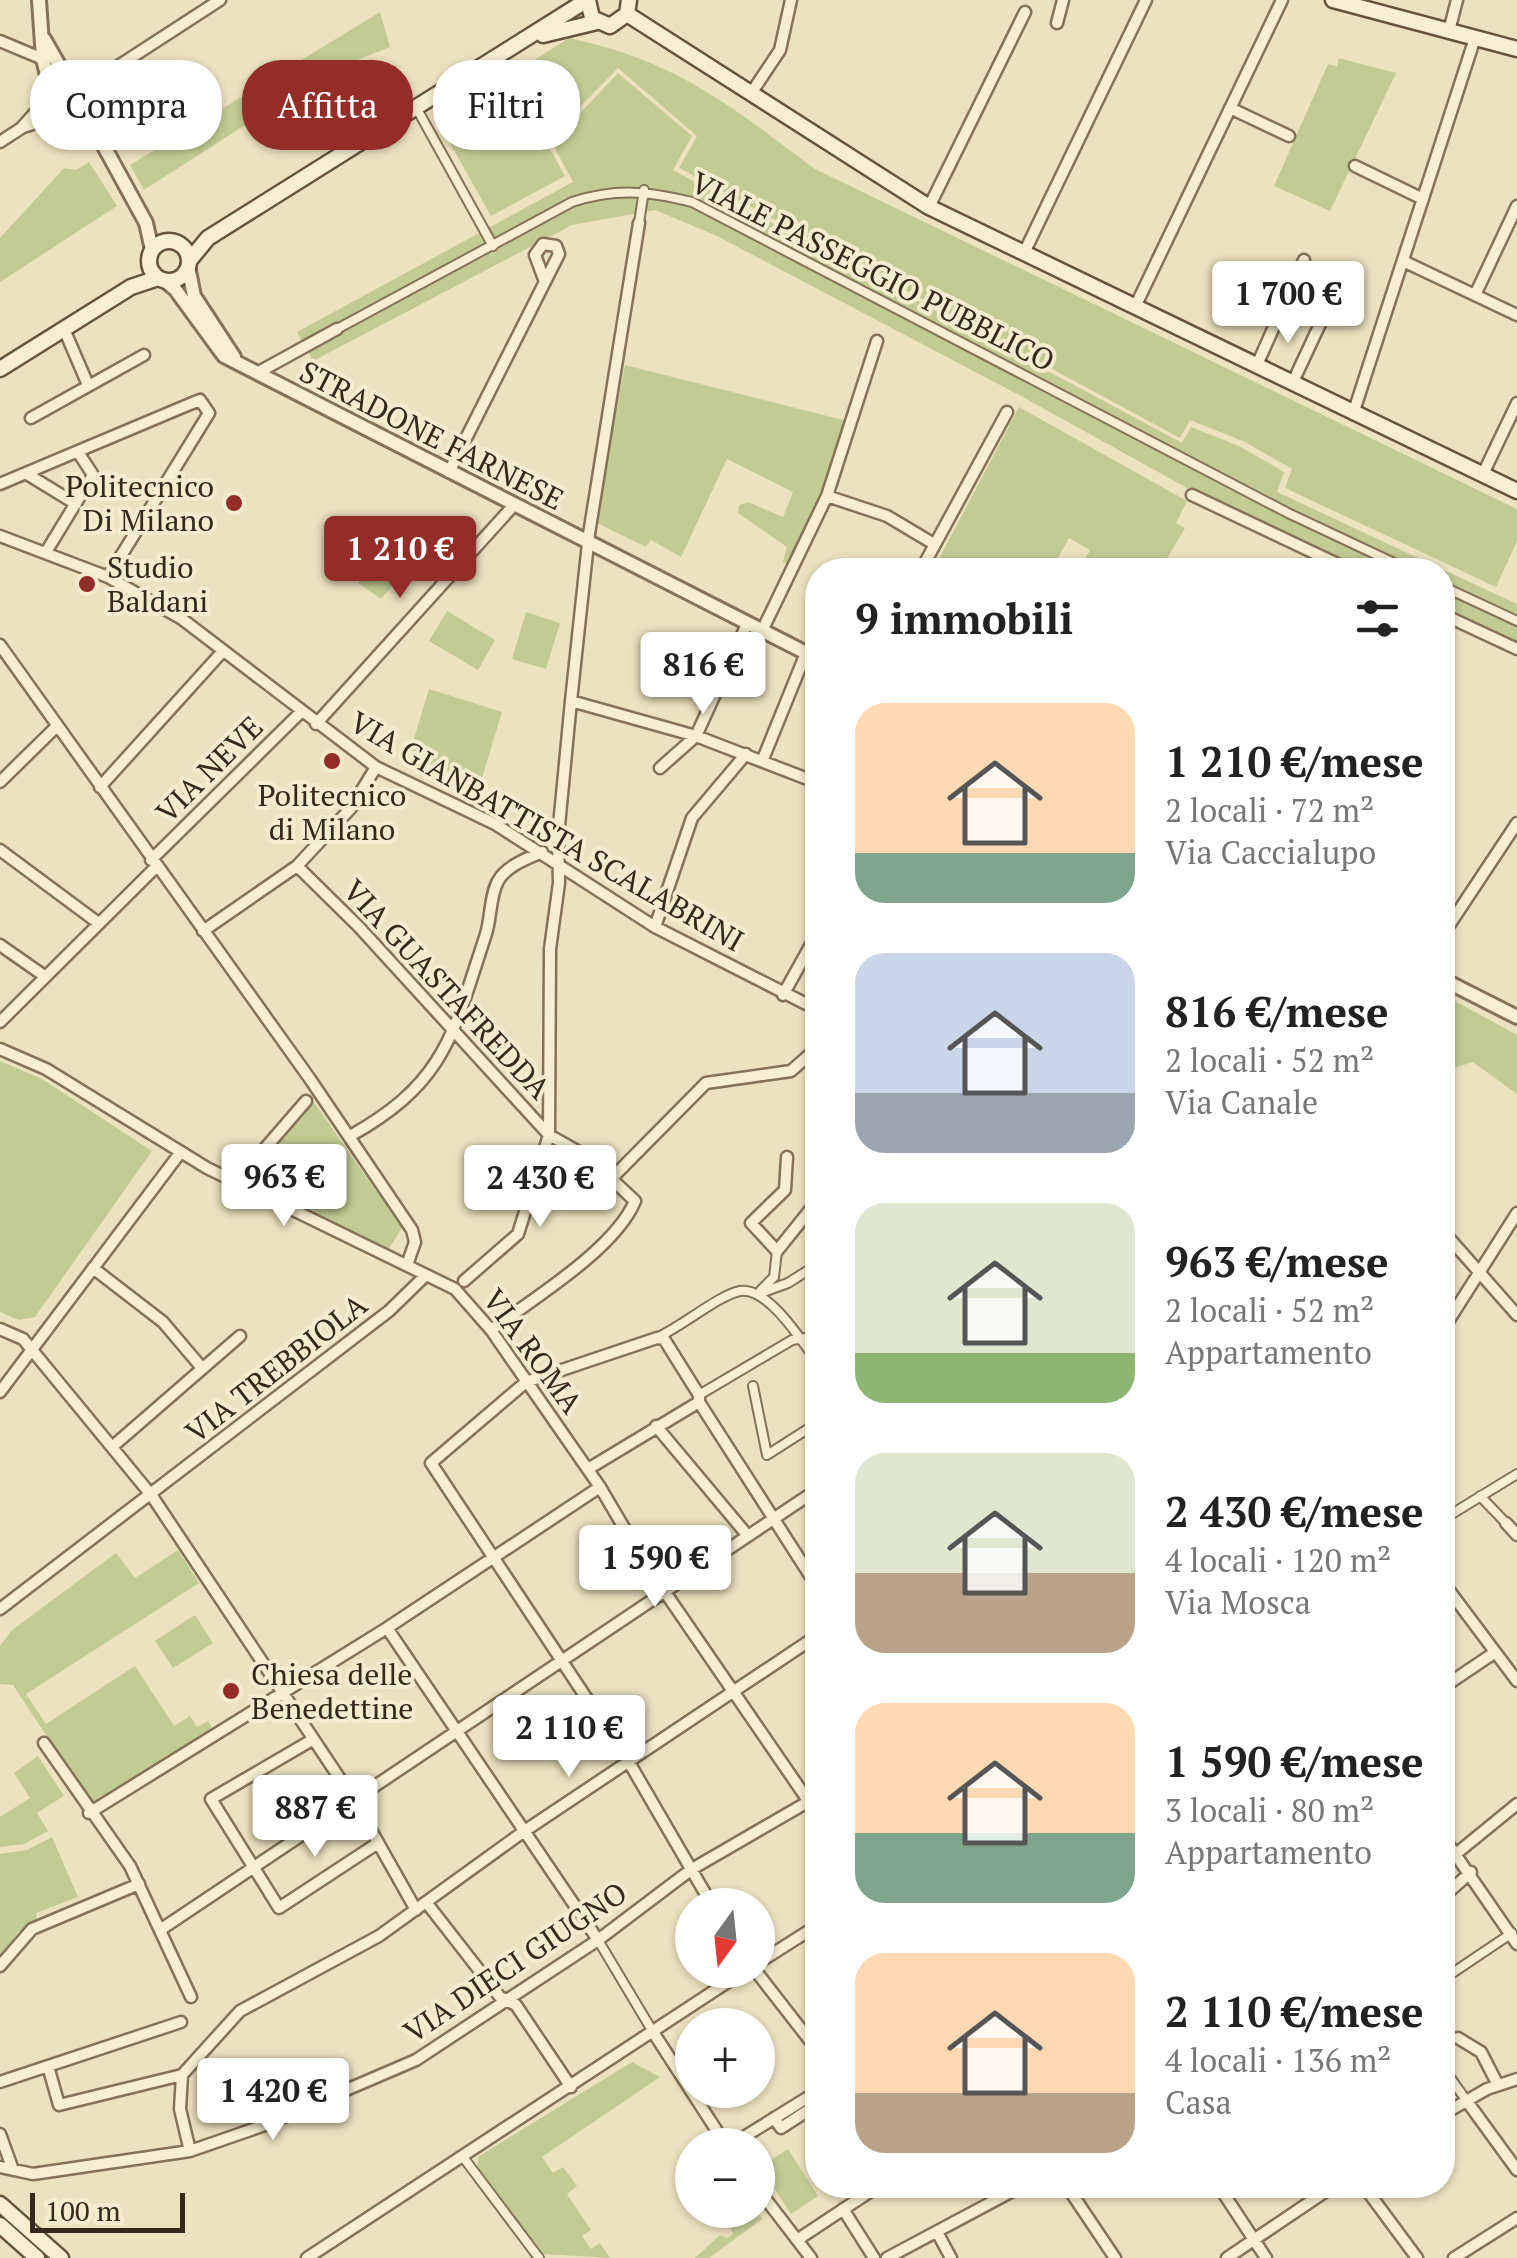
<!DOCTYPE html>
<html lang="it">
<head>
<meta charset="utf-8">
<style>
	:root { --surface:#fff; --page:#f2f2f2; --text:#222; --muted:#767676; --accent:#942c28 }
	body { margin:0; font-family:"PT Serif",serif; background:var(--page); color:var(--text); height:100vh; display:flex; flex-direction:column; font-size:38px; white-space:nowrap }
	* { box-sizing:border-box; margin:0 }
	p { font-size:32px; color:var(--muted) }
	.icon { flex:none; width:55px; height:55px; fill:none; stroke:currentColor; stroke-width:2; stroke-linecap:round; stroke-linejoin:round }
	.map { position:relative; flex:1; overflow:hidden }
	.sheet { position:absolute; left:805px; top:558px; width:650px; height:1640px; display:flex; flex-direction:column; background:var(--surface); border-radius:40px; box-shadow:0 2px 8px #0004 }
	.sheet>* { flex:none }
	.hud { position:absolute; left:30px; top:60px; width:625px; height:90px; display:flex; gap:20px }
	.needle { width:65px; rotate:195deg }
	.controls { position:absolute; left:675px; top:1888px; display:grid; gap:20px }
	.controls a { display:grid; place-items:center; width:100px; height:100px; border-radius:50%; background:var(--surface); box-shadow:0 2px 8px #0004; font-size:50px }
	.scale { position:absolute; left:30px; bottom:25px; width:155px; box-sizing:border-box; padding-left:10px; border:5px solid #35291c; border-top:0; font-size:28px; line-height:35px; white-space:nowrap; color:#35291c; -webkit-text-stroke:8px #f5eccf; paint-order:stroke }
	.price { position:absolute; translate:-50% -85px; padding:0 22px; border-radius:10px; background:#fff; color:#222; font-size:32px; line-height:65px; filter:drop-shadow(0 2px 5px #0008) }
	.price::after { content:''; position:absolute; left:50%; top:60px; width:30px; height:22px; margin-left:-15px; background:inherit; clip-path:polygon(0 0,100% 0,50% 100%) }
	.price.selected { background:var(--accent); color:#fff }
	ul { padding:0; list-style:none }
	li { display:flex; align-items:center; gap:30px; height:250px; padding:0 50px }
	li span { display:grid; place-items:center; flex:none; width:280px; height:200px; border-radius:30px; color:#555 }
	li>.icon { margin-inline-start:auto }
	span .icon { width:120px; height:120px; fill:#fffc; stroke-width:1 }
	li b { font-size:42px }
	h2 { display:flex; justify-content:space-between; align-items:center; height:120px; padding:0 50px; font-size:42px }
	.chip { padding:0 35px; border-radius:40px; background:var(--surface); box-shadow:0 2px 8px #0004; font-size:35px; line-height:90px }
	.chip.selected { background:var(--accent); color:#fff }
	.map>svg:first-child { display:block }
	.green { fill:#c2cb94 }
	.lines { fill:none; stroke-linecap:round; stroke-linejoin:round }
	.pedestrian-casing { stroke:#867258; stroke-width:12 }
	.minor-casing { stroke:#867258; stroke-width:15 }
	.tertiary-casing { stroke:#867258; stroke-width:18 }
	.secondary-casing { stroke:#67533b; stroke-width:19 }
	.pedestrian { stroke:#f8efd2; stroke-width:8 }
	.minor { stroke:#f8efd2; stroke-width:10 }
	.tertiary { stroke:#f8efd2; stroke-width:12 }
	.secondary { stroke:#f8efd2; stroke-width:14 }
	.poi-dot { fill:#942c28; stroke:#f5eccf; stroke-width:4 }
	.labels { text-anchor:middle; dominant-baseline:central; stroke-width:8; stroke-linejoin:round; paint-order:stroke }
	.street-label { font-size:30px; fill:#35291c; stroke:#f5eccf }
	.poi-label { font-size:30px; fill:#35291c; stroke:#f5eccf; text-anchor:start }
</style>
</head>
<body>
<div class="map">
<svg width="1517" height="2258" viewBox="0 0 1517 2258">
	<rect width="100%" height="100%" fill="#ede2bf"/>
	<path class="green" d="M380,12L390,47L329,71L144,190L130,165Z
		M569,38C675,60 731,106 815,169L1517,509V541L1496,587L1285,488L1292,469L1245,442L1190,420L1180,438L679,168L697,136L618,68L546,142L565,176L491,216L438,122Z
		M1339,58L1396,73L1330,211L1274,186L1328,64L1337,67Z
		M618,73L692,136L673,170L1182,443L1191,427L1239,446L1284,472L1277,492L1517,604V644L1443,609L1442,570H1357L1243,519L1021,396L715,235L655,210L572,225L313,361L297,332L573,182L552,143Z
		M89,162L117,206L0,282V238L64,168L76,170Z
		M625,365L847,421L823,494L788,565L783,562L787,547L738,513L739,505L748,502L783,517L793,492L727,459L681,557L651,540L646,547L595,522Z
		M1019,407L1187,501L1176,523L1185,528L1160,570H1080L1090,550L1069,538L1051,570H933Z
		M383,549L407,569L381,599L358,583Z
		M447,611L495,640L478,670L429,641Z
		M526,612L560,623L546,669L512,659Z
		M429,689L502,712L481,781L408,758Z
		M1444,995L1517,1035V1094L1473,1062L1448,1070L1443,1080V1033L1453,1019L1443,1010Z
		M0,1061L42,1079L152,1151L35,1317L19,1320L0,1312Z
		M311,1098L402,1228L388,1250L242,1179Z
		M178,1550L199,1583L26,1694L46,1724L135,1666L174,1726L190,1716L197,1727L208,1721L212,1728L92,1805L13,1685L0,1684V1646L12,1630L116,1553L135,1578Z
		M195,1615L213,1643L173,1668L155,1641Z
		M38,1756L64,1796L37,1813L48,1831L24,1844L0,1847V1817L30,1798L14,1773Z
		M52,1837L78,1897L36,1913L37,1919L18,1932L0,1957V1854L27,1850Z
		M632,2062L660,2077L542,2157L553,2173L563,2167L577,2186L567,2194L591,2230L582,2236L591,2249L600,2243L610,2258L543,2254L477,2167L479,2156Z
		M788,2149L818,2196L791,2214L760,2167Z
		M712,2210H756L762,2219L709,2258H695L720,2235L727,2238L733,2234L731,2229L722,2228Z"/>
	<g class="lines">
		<defs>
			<path id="pedestrian" d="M417,109L493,246
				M639,223L644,190
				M337,329L572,202C616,188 647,191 692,202L1288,513L1409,570
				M1442,586L1517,621
				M761,1290L774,1277L777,1251
				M758,1294L788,1283L818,1264
				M658,1337C681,1327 719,1295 740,1291C768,1286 803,1343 818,1363
				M753,1386L767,1455L817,1423
				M699,1395L792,1340L818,1336
				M1480,1496L1506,1523
				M1442,1520L1517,1474
				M598,1940L653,2032
				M1442,1980L1512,1933
				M1442,2066L1466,2100
				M463,2157L539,2258"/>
			<path id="minor" d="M1057,23L1063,0
				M1449,31L1457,0
				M0,41L43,59
				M73,83L108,72
				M752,92L780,50L791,0
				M84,98L109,72L220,0
				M1230,108L1289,136
				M23,126L49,97
				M0,142L23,127L61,115
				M1355,166L1423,199
				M929,207L1025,12
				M1024,253L1146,0
				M1403,261L1517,315
				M1475,295L1517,206
				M1135,307L1282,0
				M64,329L88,385
				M1256,367L1304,260
				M257,373L337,329
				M1292,384L1320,324
				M1353,414L1475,38
				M31,418L144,355
				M449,472L559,254L556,246L543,244L535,255L545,282
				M27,474L76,504
				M1483,474L1517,403
				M0,484L190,404L200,400L209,413L108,577
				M1192,495L1350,570
				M827,496L887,516L934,544
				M0,536L108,577L182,619L376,767L495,824L655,927L818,1010
				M46,552L93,475L78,452
				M921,570L1007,412
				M1442,614L1517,649
				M762,631L827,496L877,341
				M0,645L310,1079L412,1230L415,1242L407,1265
				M571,701L696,736L818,783
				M316,724L514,505
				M763,759L806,653
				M660,768L696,736L747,624
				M0,782L57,726
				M100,787L223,651
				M0,850L97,922
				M151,860L300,713
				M297,866L359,927L549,1135L588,1157L635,1201C615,1249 534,1298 491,1330
				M655,927L692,818L746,754
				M203,931L297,866L351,808L376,767
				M1442,936L1517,823
				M0,945L43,975
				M783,995L818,932
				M0,1022L157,866
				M0,1049L46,1069L207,1168L455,1289L491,1330L600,1487L643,1560L818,1815
				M350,1136C447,1082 453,1033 486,934C491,918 490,895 498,881C506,866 528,858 542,852
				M787,1157L785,1190L751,1223L777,1251L818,1200
				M613,1177L706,1083L791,1071L818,1047
				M235,1183L306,1101
				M1442,1230L1517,1315
				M93,1268L163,1322L202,1368
				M464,1281L518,1234L549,1135L550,949L559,883L558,836L571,701L589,534L639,223
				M0,1329L23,1339L152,1496L354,1800L416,1910
				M1442,1331L1517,1213
				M0,1392L180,1153
				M656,1426L748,1536
				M112,1447L240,1336
				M588,1469L699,1402
				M1506,1523L1517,1535
				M1442,1581L1517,1681
				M0,1609L389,1311L426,1275
				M387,1628L598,1940
				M1442,1688L1494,1653
				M312,1740L211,1799L279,1908L378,1843
				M44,1743L130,1866L191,1997
				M89,1813L387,1628L600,1487
				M1442,1835L1517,1944
				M1457,1853L1517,1804
				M1442,1898L1471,1872
				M426,1902L500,1997L516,2005L571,2087
				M712,1905L630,1764L431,1463L526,1382L657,1338L664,1339L699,1395V1402L818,1588
				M160,1930L818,1489
				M758,1963L818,1925
				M0,1966L32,1929L139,1884
				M755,1970L818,2051
				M653,2032L726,2145
				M1458,2038L1481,2052L1498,2085
				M48,2066L59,2105L182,2075
				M0,2082L181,2022
				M1466,2100L1517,2170
				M1442,2115L1487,2089L1517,2079
				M774,2118L781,2128L818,2104
				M0,2134L13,2170
				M731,2145L818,2091
				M190,2151L180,2109L182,2075L240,2011L379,1936L523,1832L818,1635
				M0,2167L33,2174L190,2151L262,2126L416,2060L598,1940L692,1869L818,1796
				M1066,2185L1115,2258
				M1218,2185L1266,2258
				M1363,2185L1417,2258
				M758,2189L811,2258
				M843,2209L874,2258
				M937,2232L951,2258
				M797,2240L880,2185
				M307,2258L746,1970
				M887,2258L1024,2185
				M1227,2258L1335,2185
				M1454,2258L1517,2218"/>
			<path id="tertiary" d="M39,0L43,59L51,91
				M44,39L68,81
				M50 99a17 17 0 1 1 34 0a17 17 0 1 1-34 0Z
				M82,106L146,223L152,250
				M188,266L194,296L234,357
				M164,280L175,289L224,356L818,659
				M1442,979L1517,1017"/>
			<path id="secondary" d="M588,0L592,18L610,26L627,14L629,0
				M1333,0L1517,49
				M627,14L929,207L1517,491
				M543,35L597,22
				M149 261a20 20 0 1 1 40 0a20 20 0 1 1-40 0Z
				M189,261L208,238L587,0
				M0,369L131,287L158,278
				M0,2204L61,2258
				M0,2225L37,2258"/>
		</defs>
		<use href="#pedestrian" class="pedestrian-casing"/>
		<use href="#minor" class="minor-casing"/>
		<use href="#tertiary" class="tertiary-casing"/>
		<use href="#secondary" class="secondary-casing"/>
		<use href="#pedestrian" class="pedestrian"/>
		<use href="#minor" class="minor"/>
		<use href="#tertiary" class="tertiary"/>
		<use href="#secondary" class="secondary"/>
	</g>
	<g class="poi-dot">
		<circle cx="234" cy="503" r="10"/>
		<circle cx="87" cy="584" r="10"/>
		<circle cx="332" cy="761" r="10"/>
		<circle cx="231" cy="1691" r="10"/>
	</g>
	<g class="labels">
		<g class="street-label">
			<text transform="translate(873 271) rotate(27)">VIALE PASSEGGIO PUBBLICO</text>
			<text transform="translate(432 435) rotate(27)">STRADONE FARNESE</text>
			<text transform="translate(209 769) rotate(-45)">VIA NEVE</text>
			<text transform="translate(547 831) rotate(30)">VIA GIANBATTISTA SCALABRINI</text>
			<text transform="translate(447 989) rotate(47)">VIA GUASTAFREDDA</text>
			<text transform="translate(533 1351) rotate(54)">VIA ROMA</text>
			<text transform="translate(276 1368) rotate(-38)">VIA TREBBIOLA</text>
			<text transform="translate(515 1962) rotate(-34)">VIA DIECI GIUGNO</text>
		</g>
		<g class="poi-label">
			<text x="214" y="486" text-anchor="end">Politecnico<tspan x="214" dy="34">Di Milano</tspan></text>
			<text x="107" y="567">Studio<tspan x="107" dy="34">Baldani</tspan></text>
			<text x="332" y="795" text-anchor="middle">Politecnico<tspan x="332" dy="34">di Milano</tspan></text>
			<text x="251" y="1674">Chiesa delle<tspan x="251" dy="34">Benedettine</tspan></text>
		</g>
	</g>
</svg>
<div class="controls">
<a><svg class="needle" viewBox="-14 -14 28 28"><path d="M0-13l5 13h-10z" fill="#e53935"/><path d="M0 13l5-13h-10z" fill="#767676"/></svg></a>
<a>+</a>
<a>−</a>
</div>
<div class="scale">100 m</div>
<b class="price" style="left:1288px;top:346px">1 700 €</b>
<b class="price selected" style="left:400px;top:601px">1 210 €</b>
<b class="price" style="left:703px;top:717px">816 €</b>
<b class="price" style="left:284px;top:1229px">963 €</b>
<b class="price" style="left:540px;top:1230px">2 430 €</b>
<b class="price" style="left:655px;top:1610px">1 590 €</b>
<b class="price" style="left:569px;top:1780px">2 110 €</b>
<b class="price" style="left:315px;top:1860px">887 €</b>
<b class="price" style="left:273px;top:2143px">1 420 €</b>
<div class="hud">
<a class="chip">Compra</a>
<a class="chip selected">Affitta</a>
<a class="chip">Filtri</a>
</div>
<section class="sheet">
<h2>9 immobili<svg class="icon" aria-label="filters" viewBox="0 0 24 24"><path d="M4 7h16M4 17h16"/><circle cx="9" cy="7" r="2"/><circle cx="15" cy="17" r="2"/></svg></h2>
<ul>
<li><span style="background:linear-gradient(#ffd9b3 75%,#7fa58c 0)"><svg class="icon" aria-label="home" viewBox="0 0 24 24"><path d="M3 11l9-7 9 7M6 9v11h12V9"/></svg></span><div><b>1 210 €/mese</b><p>2 locali · 72 m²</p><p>Via Caccialupo</p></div></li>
<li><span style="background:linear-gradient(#c9d6e8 70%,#9aa5b1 0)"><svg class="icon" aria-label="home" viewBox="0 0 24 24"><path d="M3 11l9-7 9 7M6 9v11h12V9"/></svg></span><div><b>816 €/mese</b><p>2 locali · 52 m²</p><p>Via Canale</p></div></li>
<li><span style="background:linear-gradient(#dfe7d0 75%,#8fb573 0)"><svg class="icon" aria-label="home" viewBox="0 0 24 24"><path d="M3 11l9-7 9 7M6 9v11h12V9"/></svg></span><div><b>963 €/mese</b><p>2 locali · 52 m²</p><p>Appartamento</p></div></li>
<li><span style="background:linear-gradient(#dfe7d0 60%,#b9a48a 0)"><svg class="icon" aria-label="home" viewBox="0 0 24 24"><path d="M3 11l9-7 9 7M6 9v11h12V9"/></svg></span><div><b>2 430 €/mese</b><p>4 locali · 120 m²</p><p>Via Mosca</p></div></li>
<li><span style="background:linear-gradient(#ffd9b3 65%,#7fa58c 0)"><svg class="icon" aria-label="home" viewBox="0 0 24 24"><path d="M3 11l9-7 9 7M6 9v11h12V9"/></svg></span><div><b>1 590 €/mese</b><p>3 locali · 80 m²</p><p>Appartamento</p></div></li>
<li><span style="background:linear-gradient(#ffd9b3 70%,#b9a48a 0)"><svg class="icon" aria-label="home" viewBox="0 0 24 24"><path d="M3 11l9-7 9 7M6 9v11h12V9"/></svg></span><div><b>2 110 €/mese</b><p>4 locali · 136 m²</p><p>Casa</p></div></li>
</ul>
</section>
</div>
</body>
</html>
